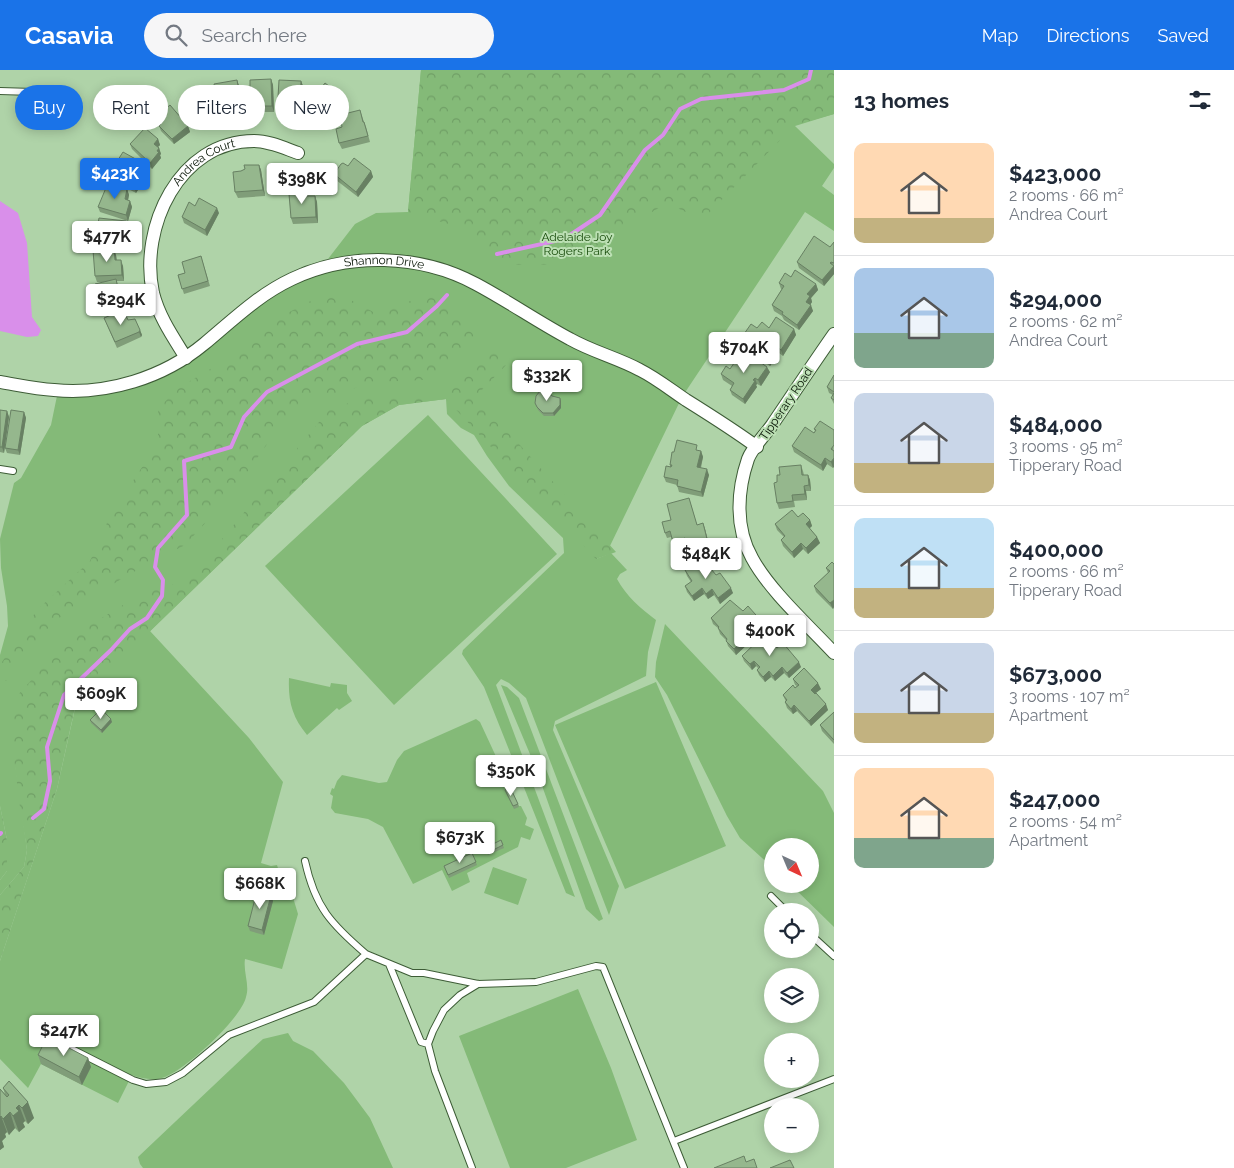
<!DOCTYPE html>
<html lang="en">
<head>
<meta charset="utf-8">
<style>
	:root { --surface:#fff; --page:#f6f6f7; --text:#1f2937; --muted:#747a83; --line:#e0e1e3; --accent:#1a73e8 }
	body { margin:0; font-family:Raleway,sans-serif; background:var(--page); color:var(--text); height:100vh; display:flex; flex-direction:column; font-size:19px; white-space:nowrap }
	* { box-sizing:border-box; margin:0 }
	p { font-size:16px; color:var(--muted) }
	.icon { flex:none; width:28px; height:28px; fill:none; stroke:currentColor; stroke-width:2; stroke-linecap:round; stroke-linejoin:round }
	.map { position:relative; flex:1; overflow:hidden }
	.drawer { display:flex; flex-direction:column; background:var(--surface); width:400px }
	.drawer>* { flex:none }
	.hud { position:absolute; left:15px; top:15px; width:475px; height:45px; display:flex; gap:10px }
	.needle { width:32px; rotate:136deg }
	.tools { position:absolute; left:764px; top:768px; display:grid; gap:10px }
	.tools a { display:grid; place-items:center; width:55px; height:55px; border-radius:50%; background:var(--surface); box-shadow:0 2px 12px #0003; font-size:25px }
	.price { position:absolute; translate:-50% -42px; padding:0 11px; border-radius:5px; background:#fff; color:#222; font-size:16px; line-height:32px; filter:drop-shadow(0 1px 2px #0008) }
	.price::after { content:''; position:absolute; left:50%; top:30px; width:15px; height:11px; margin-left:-8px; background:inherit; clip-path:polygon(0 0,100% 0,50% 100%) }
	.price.current { background:var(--accent); color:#fff }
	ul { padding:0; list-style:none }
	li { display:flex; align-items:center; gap:15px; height:125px; padding:0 20px }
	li+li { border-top:1px solid var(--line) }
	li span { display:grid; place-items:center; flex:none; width:140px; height:100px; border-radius:10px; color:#555 }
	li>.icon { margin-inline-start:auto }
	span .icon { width:60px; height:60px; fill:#fffc; stroke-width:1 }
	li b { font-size:21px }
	h2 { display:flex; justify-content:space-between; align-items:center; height:60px; padding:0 20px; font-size:21px }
	.chip { padding:0 18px; border-radius:22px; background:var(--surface); box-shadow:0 2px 12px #0003; font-size:18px; line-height:45px }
	.chip.current { background:var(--accent); color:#fff }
	header { display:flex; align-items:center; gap:30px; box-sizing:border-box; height:70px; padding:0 25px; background:var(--accent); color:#fff }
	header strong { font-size:24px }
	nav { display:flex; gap:28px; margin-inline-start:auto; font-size:18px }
	.search { width:350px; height:45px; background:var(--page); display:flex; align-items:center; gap:12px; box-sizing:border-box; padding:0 18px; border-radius:28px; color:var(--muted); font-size:19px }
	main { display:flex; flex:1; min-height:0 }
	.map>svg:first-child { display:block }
	.green { fill:#84ba78 }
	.forest { fill:url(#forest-crowns) }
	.water { fill:#d98fea }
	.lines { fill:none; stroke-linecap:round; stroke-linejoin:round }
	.stream { stroke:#d98fea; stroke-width:4 }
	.lane-casing { stroke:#3d5c36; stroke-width:8 }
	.street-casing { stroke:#3d5c36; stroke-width:14 }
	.lane { stroke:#fff; stroke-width:6 }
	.street { stroke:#fff; stroke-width:12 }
	.wall { fill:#809d79 }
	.shaded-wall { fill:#688063 }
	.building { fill:#95b78d; stroke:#688063 }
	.labels { text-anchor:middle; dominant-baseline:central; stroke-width:4; stroke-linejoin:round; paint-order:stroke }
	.street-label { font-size:12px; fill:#071405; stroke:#bce0b4 }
	.park-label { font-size:12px; fill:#194c0c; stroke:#bce0b4 }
</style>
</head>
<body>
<header>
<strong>Casavia</strong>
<div class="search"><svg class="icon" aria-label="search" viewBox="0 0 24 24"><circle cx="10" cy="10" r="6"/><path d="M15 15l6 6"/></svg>Search here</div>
<nav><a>Map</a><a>Directions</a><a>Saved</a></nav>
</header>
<main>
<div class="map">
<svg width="834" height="1098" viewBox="0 0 834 1098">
	<defs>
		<pattern id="forest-crowns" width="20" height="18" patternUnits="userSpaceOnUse" patternTransform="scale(1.25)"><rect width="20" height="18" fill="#84ba78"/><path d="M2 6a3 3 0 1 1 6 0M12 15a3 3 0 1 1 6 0" fill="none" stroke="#709f66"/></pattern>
	</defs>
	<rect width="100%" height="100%" fill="#afd3a8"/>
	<path class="green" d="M421,0H834V44L795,56L834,94V98L822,116L834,125V161L805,142L682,327L608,480L596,489L611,483L627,500L620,504L617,509C627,527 640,538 656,550L648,582L646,606L555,651L553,660L619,816L609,845L526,628L509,613L501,609L496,615L575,827L566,823L484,617L462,584L463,580L564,483L563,468L509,416L487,386L474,365L461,358L447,344L446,329L399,335L362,356L150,561L249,668L283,712L261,793L271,796L277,795L280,805L286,804L298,844L282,899L245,889C243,902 250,915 246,927C241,949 186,999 165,1007C154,1011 143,1009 132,1005L118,1033L41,994L28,1018L0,989V891L57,719L76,634L15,693L27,780L24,797L0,825V810L7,801V770L0,736V585L8,556L7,536L1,498L0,469L14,413L21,408L51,355L58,321H82L162,301L250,233L321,198L355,154L376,143L408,142Z
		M428,345L557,484L394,635L265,496Z
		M665,554L823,721L834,743V857L790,814H810V776H772V797L740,768L727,746L667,625L655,607L656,592Z
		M289,608L330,617L331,613L347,615V623L352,631L339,640L337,638L307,665C292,647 288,631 289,608Z
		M656,612L726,776L625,819L555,655Z
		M501,615L507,617L519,628L603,849L599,851L586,839L535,696Z
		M476,649L480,652L519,736H521L527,748L525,755L534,759L530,770L521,767L518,777L467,803L470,812L452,821L442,800L413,814L383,757L368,749L335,743L331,738L333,726L330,724L332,718L334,719L337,711L342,705L379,713L387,712L397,690L404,681Z
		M493,797L527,809L518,835L484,823Z
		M578,919L611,998L637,1070L566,1098H510L459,966Z
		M288,963L293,971L313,981L344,1013L370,1048L393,1098H143L140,1094L138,1087L250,981L263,969Z"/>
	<path class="forest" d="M421,0H834V44L795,55L702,150L667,133L565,195H506L471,161L408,142Z
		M332,220L379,245L428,223L482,259L452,295L423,310L379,312L312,329L270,370L231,425L185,475L126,506L56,550L35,572L6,611L0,605V595L37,540L90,491L111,444L158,373V340L175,320L217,295L270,252Z
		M497,276L513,288L476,326L616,482L596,489L446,329L399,335L362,356L76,633L57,719L0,891V825L24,797L27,780L20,737L11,665L17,626L69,568L146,521L188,510L329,340L371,325L415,326L437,324Z
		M0,736L7,770V801L0,810Z"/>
	<path class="water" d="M0,131L18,143L27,173L32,247L41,260L38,266L27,267L0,261Z"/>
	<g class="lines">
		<path class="stream" d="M497,184L564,169L600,145L645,80L663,65L680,39L701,29L784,20L809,9L811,0
			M33,748L44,739L50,711L47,677L64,625L111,580L130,559L147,548L162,526L163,510L155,497L158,478L187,445L184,391L231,377L244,347L267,322L357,274L407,262L437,236L447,225
			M0,764L1,763"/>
		<defs>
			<path id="lane" d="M0,21L66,23
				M0,399L13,401
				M305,791C315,837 331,854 366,884
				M771,826L786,841
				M810,864L834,886
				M389,894L421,972L428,974
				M58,972L133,1010L146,1014L166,1012L183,1003L229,965L314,932L366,884L412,903H424L478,914L536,912L596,896L603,897L684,1098
				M674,1071L834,1009
				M472,1098L435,1001L428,974L433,961L444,940L460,925L478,914"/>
			<g id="street">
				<path d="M834,264C813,294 793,324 772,355C765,365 752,378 748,389C737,421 735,458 752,488C769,520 809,556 834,583"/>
				<path id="s1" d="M186,288C173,267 159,247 153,223C139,158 179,71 254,71C269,71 284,78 298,83"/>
				<path id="s2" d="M0,312C18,315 36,319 54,320C107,325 163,308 204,274C233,250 258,225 292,209C349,182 420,184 476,214C508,231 538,252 570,269C593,282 618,288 640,300C656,308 671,320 686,330C710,345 734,360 757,377"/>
			</g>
		</defs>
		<use href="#lane" class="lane-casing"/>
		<use href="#street" class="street-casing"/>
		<use href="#lane" class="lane"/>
		<use href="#street" class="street"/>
	</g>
	<path class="wall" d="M271,9L273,15L274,42H260L259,40H257L255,35H252L250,29Z
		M237,10L239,16L244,44L231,46L230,44L227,45L224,38L220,39L218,33Z
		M301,11L303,16L302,43H290L288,40H286L284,33H280L278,27Z
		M342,26L344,32L328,54L314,43L312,37L316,32L314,27Z
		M181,28L213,43L215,49L203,55L202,53L198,55L196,51L192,53Z
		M360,40L364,52L366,57L370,72L342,79L339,73L342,57Z
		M163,41L188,56L190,62L174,74L161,61L157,50L164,44Z
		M158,69L160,75L158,77L159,78L161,84L160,85L161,88L152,99L132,79L130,74Z
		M259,95L261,100L265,126L238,128L235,122L241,101Z
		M348,96L371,101L373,107L358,127L336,110L334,104Z
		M143,98L140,105L143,112L136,123L111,110L109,104Z
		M127,119L129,125L128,130L130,131L132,137L128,151L100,142L98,137Z
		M307,126H315L317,132L318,153L293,154L291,148Z
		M219,143L207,166L184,153L182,147Z
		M126,151L128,157L126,170H124L123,174L117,173L116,178L97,175L95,169Z
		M834,172V204L824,216L799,198L797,192L830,177Z
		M116,185L117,190L123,196L124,211H116L119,219L127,224L130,239L124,240L128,250L135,249L142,265L141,267L117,278L104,248L120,241L102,246L100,241L103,212H97L95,206Z
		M201,186L210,216L184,224L178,205L185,203Z
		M791,207L816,214L818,220L811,228L812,232L810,235L813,241L799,260L784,250L782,246L774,241L772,235L782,219H781L779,213Z
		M757,258H769L794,259L796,265L783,286L779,283L770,296L748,281L746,275L749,271L746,270L744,264Z
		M730,299L770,302L761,316L757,314L756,315L757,317L745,334L732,325L730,320L732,316L723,310L721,304Z
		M834,305V334L831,328L833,325L829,323L827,317Z
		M552,326L560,328L561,331V338L554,346H544L538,340L535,333Z
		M0,340L7,341L9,347L4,383L0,382Z
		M24,342L26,348L20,385L7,383L5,378Z
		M814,359L834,360L833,398L827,394L823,401L794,382L792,376L814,363L815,361Z
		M699,381H701L703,387L701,398L709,405L703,427L679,422L677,415L666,412L664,407L670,397V395L674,382Z
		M801,395L803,401L804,405H808L810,410L811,421H806L807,430L794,431L795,437L779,439L777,433V412L780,405Z
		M689,428L697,455L703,453L705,459L711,483L691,488L687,474L675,478L671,467L667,468L665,463L671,450Z
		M798,447L810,450L812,456L809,458L817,467L820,473L808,484L803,479L794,488L783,476L781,470L784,467L777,460L775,454Z
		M834,494V537L833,539L816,522L814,516L828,503L826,498Z
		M685,500L716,505L733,523L720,534L714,525L708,529L704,524L694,531L687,522L685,516L691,512L687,506Z
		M743,541L763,553L765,558L736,585L728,576L726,570L720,564L718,558L713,554L711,548Z
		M777,578L801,597L789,608L784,603L775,611L771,607L765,612L759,605L757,600L758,598L756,596L752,600L744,591L742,586Z
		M793,609L821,619L816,623L828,640L811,656L797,641L793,644L787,638L785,632H786L783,625L797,616L795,615Z
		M834,642V674L822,661L820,655Z
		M90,650L112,652L102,663L91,653Z
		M506,723L518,734L519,737L514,739Z
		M501,770L504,778L488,785L486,780Z
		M472,783L477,795L449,808L444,796Z
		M273,831L264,865L250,861L248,856Z
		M38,985L88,988L91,997L82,1015L41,994Z
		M3,1018L34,1048L28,1054L25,1051L23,1053L25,1057L19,1062L15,1058L9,1065L7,1062L5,1064L6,1067L2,1071L4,1077L0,1080V1019L5,1024Z"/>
	<path class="shaded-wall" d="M271,9L273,15L274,42L272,36Z
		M237,10L239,16L244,44L242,38Z
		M301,11L303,16L302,43L300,38Z
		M342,26L344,32L328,54L326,48Z
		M188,56L190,62L174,74L172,69Z
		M158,69L160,75L156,79L154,74Z
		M159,78L161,84L160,85L161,88L152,99L150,93Z
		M141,92L143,98L138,108L136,102Z
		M259,95L261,100L265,126L263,120Z
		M371,101L373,107L358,127L356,122Z
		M141,106L143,112L136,123L134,117Z
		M127,119L129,125L127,135L125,129Z
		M315,126L317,132L318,153L316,147Z
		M130,131L132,137L128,151L126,145Z
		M217,138L219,143L207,166L205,160Z
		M126,151L128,157L126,170L124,165Z
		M122,164L124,170L123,174L121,168Z
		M115,167L117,173L116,178L114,172Z
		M114,179L116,185L117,196L115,190Z
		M121,190L123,196L124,211L122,205Z
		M831,192L833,197L834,196V204L824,216L822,210Z
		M816,214L818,220L811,228L812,232L808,238L806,232L807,224Z
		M811,235L813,241L799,260L797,255Z
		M794,259L796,265L783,286L781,280Z
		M140,260L142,265L141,267L139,262Z
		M777,277L779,283L770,296L768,290Z
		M767,297L770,302L761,316L758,310Z
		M755,308L757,314L756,315L757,317L745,334L743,329Z
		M560,328L561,331V338L554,346L553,343Z
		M7,341L9,347L4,383L2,377Z
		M24,342L26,348L20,385L18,380Z
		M701,381L703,387L699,403L697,397Z
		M825,388L827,394L823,401L821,395Z
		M834,388V397L833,398L831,392Z
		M707,399L709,405L703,427L701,422Z
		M808,405L810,410L811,421L809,415Z
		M804,416L806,421L807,430L805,424Z
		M810,450L812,456L808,460L806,454Z
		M703,453L705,459L711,483L709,477Z
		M817,467L820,473L808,484L806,478Z
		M801,473L803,479L794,488L792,482Z
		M702,518L704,524L694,531L692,526Z
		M731,518L733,523L720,534L718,528Z
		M712,519L714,525L708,529L706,524Z
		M834,530V537L833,539L830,533Z
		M763,553L765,558L736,585L734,579Z
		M754,591L756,596L752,600L750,594Z
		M799,592L801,597L789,608L787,603Z
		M782,597L784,603L775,611L773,606Z
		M769,601L771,607L765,612L763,607Z
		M818,613L821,619L813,625L811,620Z
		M826,634L828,640L811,656L809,651Z
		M794,635L797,641L793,644L791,639Z
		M111,649L112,652L102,663L101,660Z
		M271,825L273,831L264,865L262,860Z
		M88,988L91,997L82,1015L79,1007Z
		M28,1032L34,1048L28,1054L22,1038Z
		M19,1035L25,1051L23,1053L25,1057L19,1062L13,1046L16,1038Z
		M10,1042L15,1058L9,1065L3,1049Z
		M1,1046L7,1062L5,1064L6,1067L2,1071L4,1077L0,1080V1047Z"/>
	<path class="building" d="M271,9L272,36H258V34H255V29H250V10Z
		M237,10L242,38L229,40L228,38L225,39L223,32L218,33L214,14Z
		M279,10L301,11L300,38L288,37V34H284V27H278Z
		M325,13L342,26L326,48L312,37L317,30L314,27Z
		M202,19L213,43L201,49L200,48L196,49L194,45L190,47L181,28Z
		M170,35L188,56L172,69L159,56L161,54L157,50L165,43L163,41Z
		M360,40L363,52H364L368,66L339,73L336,59L342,57L340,45Z
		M145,58L158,69L154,74L159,78L157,81L159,82L150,93L130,74Z
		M123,82L141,92L136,102L141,106L134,117L109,104Z
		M354,88L371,101L356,122L334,104L341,94L343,93L348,96Z
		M244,95H259L263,120L235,122L233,102L241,101L245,99Z
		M108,113L127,119L125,129L130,131L126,145L98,137Z
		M304,121L307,126H315L316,147L291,148L289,124L291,122Z
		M199,128L217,138L205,160L182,147L189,132L195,136Z
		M99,148L126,151L124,165L122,164L121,168L115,167L114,172L95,169Z
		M814,166L830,177L834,172V193L831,192L830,193L834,196L822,210L797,192Z
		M114,179L115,190H121L122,205L95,206L93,180Z
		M201,186L208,211L182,219L178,205L185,203L182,192Z
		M795,200L816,214L807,224L810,226L806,232L811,235L797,255L782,244L783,242L772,235L784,216L779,213L785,203L791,207Z
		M116,209L118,218L119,220L125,219L128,233L100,241L95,214Z
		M123,240L128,250L135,249L140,260L139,262L115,272L104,248Z
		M776,247L794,259L781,280L777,277L768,290L746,275L751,268L744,264L751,254L757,258L762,252L769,258Z
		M743,280L767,297L758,310L755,308L753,310L755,311L743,329L730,320L734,313L721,304L726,296L730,299Z
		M834,305V322L827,317Z
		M546,319L552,326L560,328V335L553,343H543L537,337L535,333L536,326L540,321Z
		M834,323V330L831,328Z
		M0,340L7,341L2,377H0Z
		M11,340L24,342L18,380L5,378Z
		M820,351L834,360V375L831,379L834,381V388L831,392L825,388L821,395L792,376L805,357L814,363L816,360L814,359Z
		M677,370L697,375L696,380L701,381L697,397L707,399L701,422L677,416L678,410L664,407L666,396L671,397L672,395H670L672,382H674Z
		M801,395L802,405H808L809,415L804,416L805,424L792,425L793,431L777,433L774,413L777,412V405H780L779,397Z
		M689,428L697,455L703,453L709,477L689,482L685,468L673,472L670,461L665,463L662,452L671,450L667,434Z
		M792,440L798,447L803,443L810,450L806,454L817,467L806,478L801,473L792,482L781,470L785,466L775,454Z
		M702,488L716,505L720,503L731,518L718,528L712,519L706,524L702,518L692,526L685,516L692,511L685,500Z
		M832,492L834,494V530L830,533L814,516L830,501L826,498Z
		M730,530L743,541L748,536L763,553L734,579L726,571L727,569L718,558L719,557L711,548Z
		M765,564L777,578L783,573L799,592L787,603L782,597L773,606L769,601L763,607L757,600L760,597L754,591L750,594L742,586Z
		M804,598L818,613L811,620L815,624L816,623L826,634L809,651L794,635L791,639L785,632L787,630L783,625L793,615L795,618L799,615L793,609Z
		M101,639L111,649L101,660L90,650Z
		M834,642V670L820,655Z
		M510,717L518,734L513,736L505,720Z
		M501,770L503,775L487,783L485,778Z
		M472,783L476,792L448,805L444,796Z
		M257,821L271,825L262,860L248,856Z
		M52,969L88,988L79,1007L38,985L45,971L50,973Z
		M9,1011L28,1032L22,1038L19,1035L16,1038L19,1041L13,1046L10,1042L3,1049L1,1046L0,1047V1019L7,1027L9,1025L3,1018Z
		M744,1086L746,1092L754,1089L757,1098H714Z
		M790,1090L794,1098H770Z"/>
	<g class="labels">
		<g class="street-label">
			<text stroke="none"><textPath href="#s1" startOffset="224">Andrea Court</textPath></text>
			<text stroke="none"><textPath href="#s2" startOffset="420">Shannon Drive</textPath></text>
			<text transform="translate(786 334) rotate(-56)">Tipperary Road</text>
		</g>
		<g class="park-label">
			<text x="577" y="167">Adelaide Joy<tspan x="577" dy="14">Rogers Park</tspan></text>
		</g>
	</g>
</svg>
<div class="tools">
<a><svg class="needle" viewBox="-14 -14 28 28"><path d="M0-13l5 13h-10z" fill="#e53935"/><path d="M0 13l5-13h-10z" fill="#747a83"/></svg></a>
<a><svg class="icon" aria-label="locate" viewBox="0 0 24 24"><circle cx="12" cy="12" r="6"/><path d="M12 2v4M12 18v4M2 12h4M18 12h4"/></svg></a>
<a><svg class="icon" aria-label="layers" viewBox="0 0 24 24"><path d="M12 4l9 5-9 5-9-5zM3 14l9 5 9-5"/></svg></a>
<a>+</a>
<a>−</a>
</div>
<b class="price current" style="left:115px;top:130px">$423K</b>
<b class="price" style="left:302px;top:135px">$398K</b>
<b class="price" style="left:107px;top:193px">$477K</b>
<b class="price" style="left:121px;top:256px">$294K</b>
<b class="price" style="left:744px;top:304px">$704K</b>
<b class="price" style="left:547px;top:332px">$332K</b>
<b class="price" style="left:706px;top:510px">$484K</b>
<b class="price" style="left:770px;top:587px">$400K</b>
<b class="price" style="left:101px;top:650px">$609K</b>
<b class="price" style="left:511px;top:727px">$350K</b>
<b class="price" style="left:460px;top:794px">$673K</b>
<b class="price" style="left:260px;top:840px">$668K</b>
<b class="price" style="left:64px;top:987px">$247K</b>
<div class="hud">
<a class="chip current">Buy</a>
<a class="chip">Rent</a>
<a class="chip">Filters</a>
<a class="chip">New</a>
</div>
</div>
<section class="drawer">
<h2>13 homes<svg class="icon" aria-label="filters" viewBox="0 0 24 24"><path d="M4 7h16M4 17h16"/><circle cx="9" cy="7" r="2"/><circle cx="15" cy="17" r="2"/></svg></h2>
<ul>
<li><span style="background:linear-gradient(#ffd9b3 75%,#c2b280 0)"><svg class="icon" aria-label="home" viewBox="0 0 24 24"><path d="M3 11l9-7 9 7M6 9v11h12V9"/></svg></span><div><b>$423,000</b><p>2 rooms · 66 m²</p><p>Andrea Court</p></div></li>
<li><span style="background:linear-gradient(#a9c7e8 65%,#7fa58c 0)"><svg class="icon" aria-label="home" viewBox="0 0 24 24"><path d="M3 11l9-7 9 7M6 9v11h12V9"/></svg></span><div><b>$294,000</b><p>2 rooms · 62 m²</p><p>Andrea Court</p></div></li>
<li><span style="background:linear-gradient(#c9d6e8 70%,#c2b280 0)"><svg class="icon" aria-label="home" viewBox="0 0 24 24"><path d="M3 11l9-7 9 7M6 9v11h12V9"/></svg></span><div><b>$484,000</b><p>3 rooms · 95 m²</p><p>Tipperary Road</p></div></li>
<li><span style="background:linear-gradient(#bfe0f5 70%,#c2b280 0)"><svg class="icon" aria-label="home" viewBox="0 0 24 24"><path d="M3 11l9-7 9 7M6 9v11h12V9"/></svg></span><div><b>$400,000</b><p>2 rooms · 66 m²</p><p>Tipperary Road</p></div></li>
<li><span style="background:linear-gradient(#c9d6e8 70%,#c2b280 0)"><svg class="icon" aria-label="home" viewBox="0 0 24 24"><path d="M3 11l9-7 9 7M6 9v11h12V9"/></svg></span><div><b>$673,000</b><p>3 rooms · 107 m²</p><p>Apartment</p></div></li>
<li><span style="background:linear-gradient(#ffd9b3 70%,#7fa58c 0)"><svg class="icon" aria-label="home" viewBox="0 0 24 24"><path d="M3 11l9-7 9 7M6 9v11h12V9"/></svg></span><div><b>$247,000</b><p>2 rooms · 54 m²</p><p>Apartment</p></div></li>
</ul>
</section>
</main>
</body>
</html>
